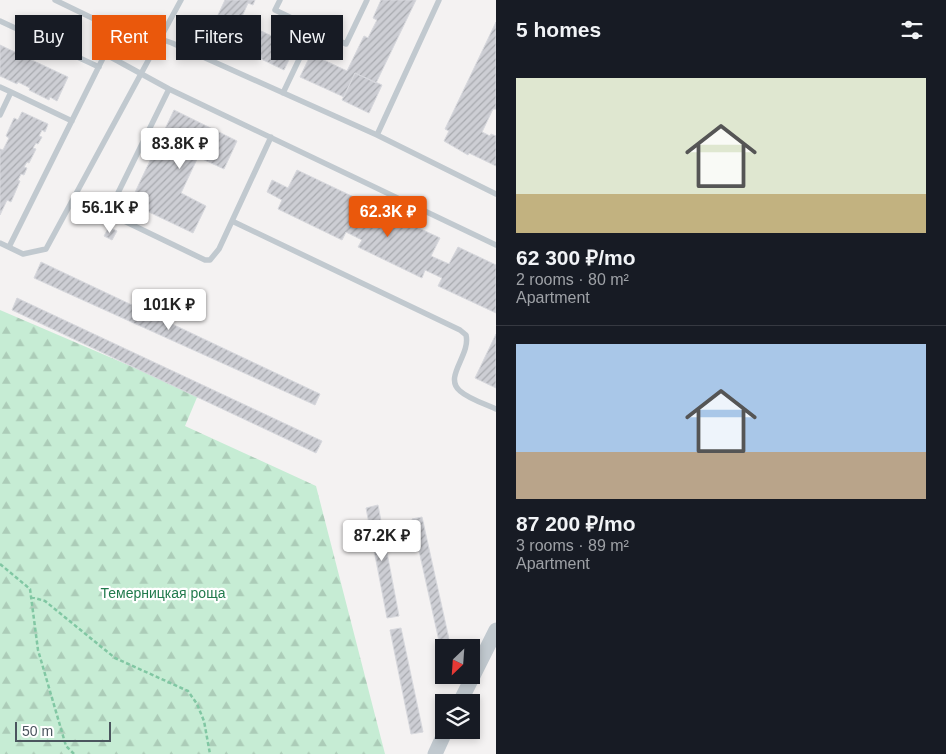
<!DOCTYPE html>
<html lang="en">
<head>
<meta charset="utf-8">
<style>
	:root { --surface:#171b24; --page:#20242c; --text:#f1f3f6; --muted:#9ea1a6; --line:#363941; --accent:#ea580c }
	body { margin:0; font-family:Arial,sans-serif; background:var(--page); color:var(--text); height:100vh; display:flex; flex-direction:column; font-size:19px; white-space:nowrap }
	* { box-sizing:border-box; margin:0 }
	p { font-size:16px; color:var(--muted) }
	.icon { flex:none; width:28px; height:28px; fill:none; stroke:currentColor; stroke-width:2; stroke-linecap:round; stroke-linejoin:round }
	.map { position:relative; flex:1; overflow:hidden }
	.drawer { display:flex; flex-direction:column; background:var(--surface); width:450px }
	.drawer>* { flex:none }
	.banner { position:absolute; left:15px; top:15px; width:405px; height:45px; display:flex; gap:10px }
	.needle { width:32px; rotate:205deg }
	.fabs { position:absolute; left:435px; top:639px; display:grid; gap:10px }
	.fabs a { display:grid; place-items:center; width:45px; height:45px; border-radius:0px; background:var(--surface); box-shadow:0 2px 8px #0003; font-size:25px }
	.scale { position:absolute; left:15px; bottom:12px; width:96px; box-sizing:border-box; padding-left:5px; border:2px solid #4b555e; border-top:0; font-size:14px; line-height:18px; white-space:nowrap; color:#4b555e; -webkit-text-stroke:4px #fff; paint-order:stroke }
	.price { position:absolute; translate:-50% -42px; padding:0 11px; border-radius:5px; background:#fff; color:#222; font-size:16px; line-height:32px; filter:drop-shadow(0 1px 2px #0008) }
	.price::after { content:''; position:absolute; left:50%; top:30px; width:15px; height:11px; margin-left:-8px; background:inherit; clip-path:polygon(0 0,100% 0,50% 100%) }
	.price.active { background:var(--accent); color:#fff }
	ul { padding:0; list-style:none }
	li { display:grid; align-content:center; gap:10px; height:265px; padding:0 20px }
	li+li { border-top:1px solid var(--line) }
	li span { display:grid; place-items:center; height:155px; border-radius:0px; color:#555 }
	li>.icon { margin-inline-start:auto }
	span .icon { width:90px; height:90px; fill:#fffc; stroke-width:1 }
	li b { font-size:21px }
	h2 { display:flex; justify-content:space-between; align-items:center; height:60px; padding:0 20px; font-size:21px }
	.tag { padding:0 18px; border-radius:0px; background:var(--surface); box-shadow:0 2px 8px #0003; font-size:18px; line-height:45px }
	.tag.active { background:var(--accent); color:#fff }
	main { display:flex; flex:1; min-height:0 }
	.map>svg:first-child { display:block }
	.forest { fill:url(#forest-firs) }
	.building { fill:url(#building-hatch); stroke:#d7d8dd }
	.lines { fill:none; stroke-linecap:round; stroke-linejoin:round }
	.path { stroke:#81c7a3; stroke-width:2.5; stroke-dasharray:4 2.5; stroke-linecap:butt }
	.service { stroke:#c1c9cf; stroke-width:5.5 }
	.tertiary { stroke:#c1c9cf; stroke-width:15 }
	.labels { text-anchor:middle; dominant-baseline:central; stroke-width:4.5; stroke-linejoin:round; paint-order:stroke }
	.park-label { font-size:14px; fill:#217a4c; stroke:#fff }
</style>
</head>
<body>
<main>
<div class="map">
<svg width="496" height="754" viewBox="0 0 496 754">
	<defs>
		<pattern id="forest-firs" width="22" height="20" patternUnits="userSpaceOnUse" patternTransform="scale(1.25)"><rect width="22" height="20" fill="#c6ecd4"/><path d="M5 1l3.5 6h-7zM16 11l3.5 6h-7z" fill="#acccb8"/></pattern>
		<pattern id="building-hatch" width="6" height="6" patternUnits="userSpaceOnUse" patternTransform="scale(1.25)"><rect width="6" height="6" fill="#cdced4"/><path d="M-1 1l2-2M0 6l6-6M5 7l2-2" fill="none" stroke="#a8aaaf"/></pattern>
	</defs>
	<rect width="100%" height="100%" fill="#f4f2f2"/>
	<path class="forest" d="M0,310L198,395L185,426L316,486L385,754H0Z"/>
	<path class="building" d="M225,0H255L253,5L248,3L240,21L295,47L284,70L209,34Z
		M381,0H416L376,83L355,73L344,97L300,77L311,54L347,71L364,36L368,38L377,20L373,18Z
		M496,22V109H493L482,132L490,136L491,134L496,136V166L469,153L468,155L444,141L449,131L445,129Z
		M0,45L68,77L57,101L50,97L49,100L29,90L30,88L18,82L17,84L0,76Z
		M355,73L382,85L369,113L342,100Z
		M174,110L237,141L224,169L198,157L181,193L206,206L193,233L130,203Z
		M22,112L48,124L45,132L42,130L39,136L42,137L38,144L36,143L33,148L36,149L29,163L27,162L24,167L27,168L24,175L21,174L18,180L20,181L11,202L7,200L0,215V149L3,150L9,138L6,136L14,118L18,120Z
		M297,170L360,200L352,218L367,226L376,208L440,238L431,256L449,264L458,247L496,265V313L438,286L442,278L425,270L422,278L358,247L362,240L346,232L342,240L278,209L282,200L267,192L272,180L288,188Z
		M109,227L117,231L112,240L104,236Z
		M41,262L320,394L315,405L34,278Z
		M17,298L322,441L316,453L12,310Z
		M496,334V388L475,378Z
		M378,505L399,616L387,618L366,508Z
		M422,517L451,648H444L443,659L412,519Z
		M401,628L423,732L411,734L390,630Z"/>
	<g class="lines">
		<path class="path" d="M0,564L30,589L38,650L66,746L74,754
			M31,597L45,601L115,658L188,691L197,704L204,721L210,754"/>
		<path class="service" d="M55,0L117,30H135L172,43L377,135L496,194
			M280,0L275,10L346,44L367,0
			M0,21L99,67
			M105,54L169,89L496,245
			M0,87L11,92L0,115
			M169,89L115,199L113,210L120,219L205,260H210L219,249L232,221
			M11,92L72,121
			M283,93L314,28
			M377,135L439,0
			M271,137L232,221L460,330L466,335C471,355 443,377 460,391C469,399 485,404 496,409
			M0,243L23,254L46,249L181,0
			M9,247L117,30"/>
		<path class="tertiary" d="M460,702L496,630
			M435,754L446,730"/>
	</g>
	<g class="labels">
		<g class="park-label">
			<text x="163" y="593">Темерницкая роща</text>
		</g>
	</g>
</svg>
<div class="fabs">
<a><svg class="needle" viewBox="-14 -14 28 28"><path d="M0-13l5 13h-10z" fill="#e53935"/><path d="M0 13l5-13h-10z" fill="#9ea1a6"/></svg></a>
<a><svg class="icon" aria-label="layers" viewBox="0 0 24 24"><path d="M12 4l9 5-9 5-9-5zM3 14l9 5 9-5"/></svg></a>
</div>
<div class="scale">50 m</div>
<b class="price" style="left:180px;top:170px">83.8K ₽</b>
<b class="price" style="left:110px;top:234px">56.1K ₽</b>
<b class="price active" style="left:388px;top:238px">62.3K ₽</b>
<b class="price" style="left:169px;top:331px">101K ₽</b>
<b class="price" style="left:382px;top:562px">87.2K ₽</b>
<div class="banner">
<a class="tag">Buy</a>
<a class="tag active">Rent</a>
<a class="tag">Filters</a>
<a class="tag">New</a>
</div>
</div>
<section class="drawer">
<h2>5 homes<svg class="icon" aria-label="filters" viewBox="0 0 24 24"><path d="M4 7h16M4 17h16"/><circle cx="9" cy="7" r="2"/><circle cx="15" cy="17" r="2"/></svg></h2>
<ul>
<li><span style="background:linear-gradient(#dfe7d0 75%,#c2b280 0)"><svg class="icon" aria-label="home" viewBox="0 0 24 24"><path d="M3 11l9-7 9 7M6 9v11h12V9"/></svg></span><div><b>62 300 ₽/mo</b><p>2 rooms · 80 m²</p><p>Apartment</p></div></li>
<li><span style="background:linear-gradient(#a9c7e8 70%,#b9a48a 0)"><svg class="icon" aria-label="home" viewBox="0 0 24 24"><path d="M3 11l9-7 9 7M6 9v11h12V9"/></svg></span><div><b>87 200 ₽/mo</b><p>3 rooms · 89 m²</p><p>Apartment</p></div></li>
</ul>
</section>
</main>
</body>
</html>
